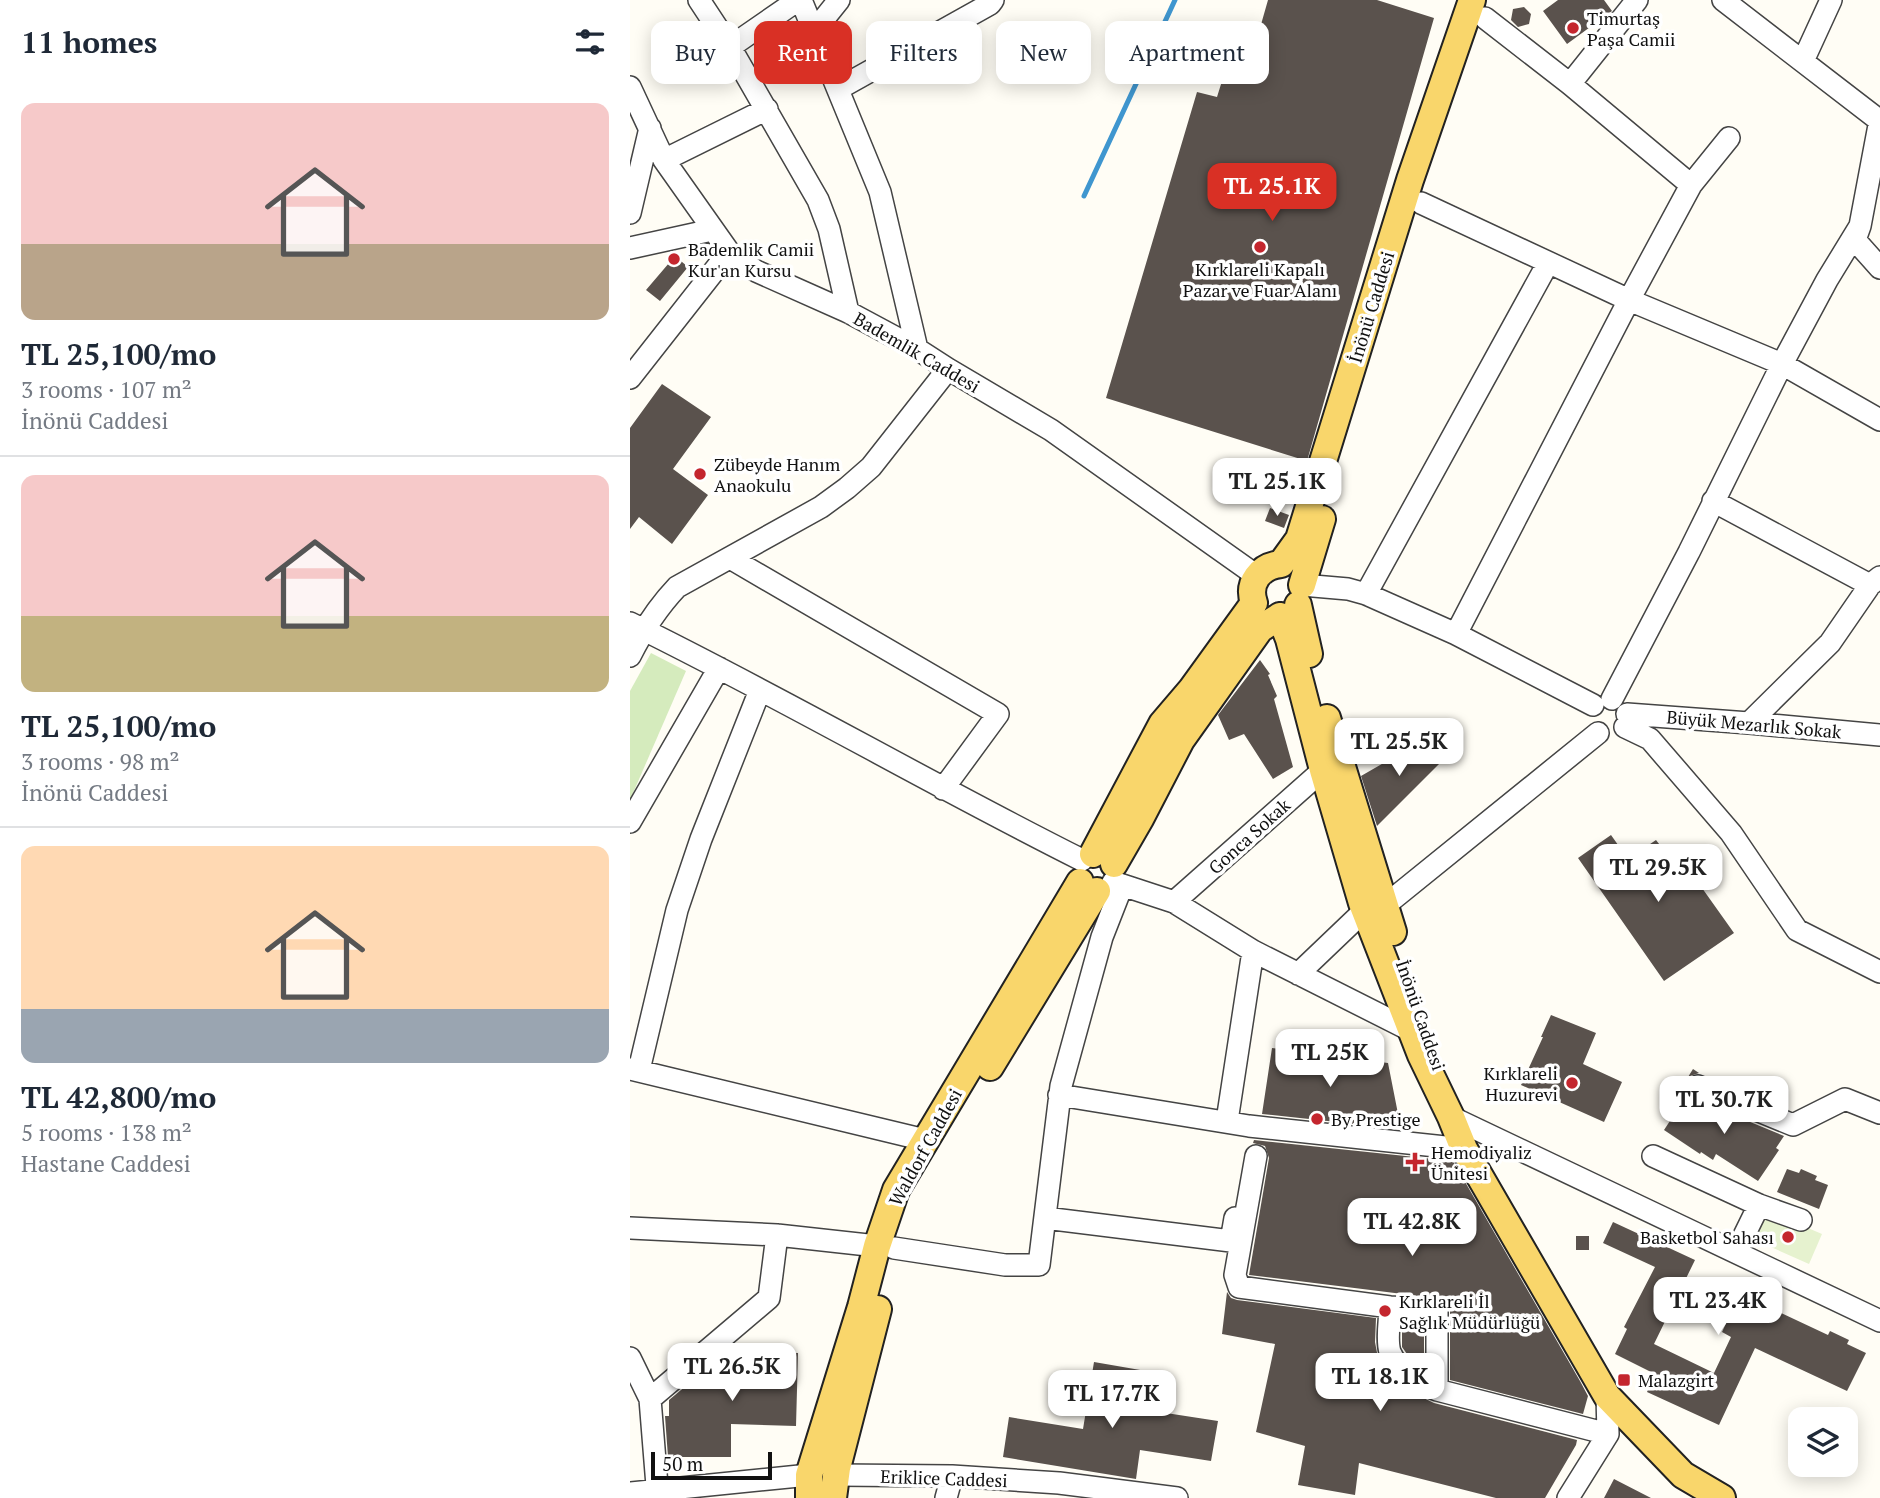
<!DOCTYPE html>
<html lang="en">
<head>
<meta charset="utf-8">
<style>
	:root { --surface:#fff; --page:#f2f2f3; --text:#1f2937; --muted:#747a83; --line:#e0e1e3; --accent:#d93025 }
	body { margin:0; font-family:"PT Serif",serif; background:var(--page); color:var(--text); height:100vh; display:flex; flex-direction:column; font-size:26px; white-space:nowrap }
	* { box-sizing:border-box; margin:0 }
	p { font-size:23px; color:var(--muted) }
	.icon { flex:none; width:38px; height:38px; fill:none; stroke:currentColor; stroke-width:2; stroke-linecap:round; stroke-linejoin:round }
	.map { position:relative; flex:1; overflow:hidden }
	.details { display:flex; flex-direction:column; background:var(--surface); width:630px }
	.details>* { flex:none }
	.hud { position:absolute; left:21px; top:21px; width:665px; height:63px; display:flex; gap:14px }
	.fabs { position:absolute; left:1158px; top:1407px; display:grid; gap:14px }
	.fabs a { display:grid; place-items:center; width:70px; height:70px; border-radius:14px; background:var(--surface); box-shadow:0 4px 18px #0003; font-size:35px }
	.scale { position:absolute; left:21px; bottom:18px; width:121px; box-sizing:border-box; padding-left:7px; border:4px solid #111; border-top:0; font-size:19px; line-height:24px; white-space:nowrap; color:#111; -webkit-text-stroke:5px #fff; paint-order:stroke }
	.price { position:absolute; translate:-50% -60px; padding:0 16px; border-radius:14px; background:#fff; color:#222; font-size:23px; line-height:46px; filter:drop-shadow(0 2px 4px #0008) }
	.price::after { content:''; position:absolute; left:50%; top:42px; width:21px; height:16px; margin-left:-10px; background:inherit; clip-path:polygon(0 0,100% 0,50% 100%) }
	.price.on { background:var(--accent); color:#fff }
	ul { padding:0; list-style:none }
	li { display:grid; align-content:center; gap:14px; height:371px; padding:0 21px }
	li+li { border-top:2px solid var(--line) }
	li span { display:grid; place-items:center; height:217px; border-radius:14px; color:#555 }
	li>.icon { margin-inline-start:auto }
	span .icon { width:126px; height:126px; fill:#fffc; stroke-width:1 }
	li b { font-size:30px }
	h2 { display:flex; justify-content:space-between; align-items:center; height:84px; padding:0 21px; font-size:30px }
	.pill { padding:0 24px; border-radius:14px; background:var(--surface); box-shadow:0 4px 18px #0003; font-size:24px; line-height:63px }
	.pill.on { background:var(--accent); color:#fff }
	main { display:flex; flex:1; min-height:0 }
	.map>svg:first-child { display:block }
	.green { fill:#d5ebbd }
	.pitch { fill:#e6f2cf }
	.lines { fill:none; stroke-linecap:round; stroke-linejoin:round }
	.stream { stroke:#3f96cf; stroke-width:5 }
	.building { fill:#5a524d }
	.minor-casing { stroke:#444; stroke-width:24 }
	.major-casing { stroke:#222; stroke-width:30 }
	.minor { stroke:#fff; stroke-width:21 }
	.major { stroke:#f9d66b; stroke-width:26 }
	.poi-dot { fill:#c4262e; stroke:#fff; stroke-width:2.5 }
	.labels { text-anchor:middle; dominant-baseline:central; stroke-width:7; stroke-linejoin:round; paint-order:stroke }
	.poi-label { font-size:18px; fill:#111; stroke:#fff; text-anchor:start }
	.street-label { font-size:18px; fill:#111; stroke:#fff }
</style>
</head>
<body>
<main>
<section class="details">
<h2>11 homes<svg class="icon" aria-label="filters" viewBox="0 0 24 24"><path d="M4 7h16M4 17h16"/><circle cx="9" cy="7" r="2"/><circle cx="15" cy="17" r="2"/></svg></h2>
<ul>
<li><span style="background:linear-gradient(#f6c9c9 65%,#b9a48a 0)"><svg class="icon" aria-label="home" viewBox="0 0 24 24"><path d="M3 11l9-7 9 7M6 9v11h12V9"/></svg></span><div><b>TL 25,100/mo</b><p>3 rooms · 107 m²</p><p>İnönü Caddesi</p></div></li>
<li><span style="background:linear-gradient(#f6c9c9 65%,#c2b280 0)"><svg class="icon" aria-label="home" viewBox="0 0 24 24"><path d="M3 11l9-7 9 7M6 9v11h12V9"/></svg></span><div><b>TL 25,100/mo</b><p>3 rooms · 98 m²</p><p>İnönü Caddesi</p></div></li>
<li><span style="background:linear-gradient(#ffd9b3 75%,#9aa5b1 0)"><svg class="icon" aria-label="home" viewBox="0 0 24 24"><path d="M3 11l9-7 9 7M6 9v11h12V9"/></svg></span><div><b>TL 42,800/mo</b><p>5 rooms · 138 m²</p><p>Hastane Caddesi</p></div></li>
</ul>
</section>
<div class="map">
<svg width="1250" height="1498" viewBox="0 0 1250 1498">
	<rect width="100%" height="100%" fill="#fffdf5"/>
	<path class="green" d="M21,653L56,671L0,800V691Z"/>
	<path class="pitch" d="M1138,1211L1192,1234L1179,1264L1125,1240Z"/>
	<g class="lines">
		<path class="stream" d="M454,196L545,0"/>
	</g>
	<path class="building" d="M638,0H747L804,18L677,461L476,398L567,92L587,97L606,36L626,42Z
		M928,0H974L982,11L937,44L913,11Z
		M894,7L901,14L899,24L888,27L881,20L883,9Z
		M45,256L58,267L30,301L16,290Z
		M32,384L81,417L43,469L78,495L42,544L9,517L0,529V428Z
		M640,508L659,515L654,528L635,521Z
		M630,660L640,674L638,675L647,696L644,699L663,767L643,779L614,734L599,740L588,715Z
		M797,738L811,762L747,826L731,776Z
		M981,835L998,859L1026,840L1039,857L1045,850L1104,933L1034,981L948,858Z
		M921,1015L966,1033L953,1064L992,1082L974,1122L891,1085L913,1037H911Z
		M642,1048L758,1063L771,1129L632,1114Z
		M1063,1069L1069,1073L1060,1076L1055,1087L1057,1093L1062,1098L1154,1136L1146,1148L1149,1150L1128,1181L1086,1154L1083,1160L1071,1152L1070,1154L1034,1130L1057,1095L1050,1090Z
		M624,1140L823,1161L950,1381L958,1396L953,1414L820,1380V1310L813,1299L619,1275L639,1158L635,1146L623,1143Z
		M1157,1169L1169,1173L1171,1169L1187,1176L1185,1180L1198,1185L1189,1209L1147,1192Z
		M983,1222L1065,1260L1024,1344L1084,1373L1101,1337L1092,1332L1110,1294L1133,1305L1135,1300L1152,1308L1149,1312L1198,1335L1200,1331L1219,1340L1217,1344L1236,1353L1217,1391L1125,1348L1089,1425L1017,1392L1025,1374L985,1354L997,1329L994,1327L1025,1267L973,1243Z
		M946,1236H959V1250H946Z
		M597,1292L601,1298L607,1300L746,1318L745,1342L748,1358L758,1374L779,1391L804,1403L947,1440L946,1445L915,1498H866L729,1463L725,1495L668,1485L675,1446L626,1432L645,1344L592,1334Z
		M772,1321L794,1322V1369L782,1361L772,1347Z
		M117,1352L168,1353L166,1426L101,1424V1457H38L35,1416H39V1400L87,1360L117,1361Z
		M464,1362L516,1371L510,1409L588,1421L581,1461L510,1450L506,1479L373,1457L379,1417L453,1429Z
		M984,1479L1021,1498H974Z"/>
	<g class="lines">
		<defs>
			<path id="minor" d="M69,0L100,47L188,200L199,229L218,312
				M171,0L250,192L287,349
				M1093,0L1250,121
				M855,18L940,84L1061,185
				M185,30L209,0
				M100,47L168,0
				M1173,61L1201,0
				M940,84L1007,0
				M0,87L34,160L99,252L126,271L218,312L287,349L318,369L421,430L627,576
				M208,89L360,4L363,0
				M34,160L137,109
				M791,203L999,300L1152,364L1250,420
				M0,213L20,128
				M1230,226L1225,240L1250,268
				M0,248L82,230
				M0,378L99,252
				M1083,501L1240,585
				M100,558L368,714L313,789
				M672,585L718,589L736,594L826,634L963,705
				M736,594L918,263
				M0,623C153,698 300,784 452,860
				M826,634L999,300L1061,185L1099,138
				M0,656C13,630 27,608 47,587L191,507L217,488L241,467L318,369
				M982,699L1059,552L1152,364L1197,280L1230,226L1250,120
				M997,714L1119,723L1250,735
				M1119,723L1200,643L1240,585L1250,577
				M995,727L1020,739L1101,833L1167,930L1250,972
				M0,822L89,668
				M483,882L544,902L623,951L782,1031
				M544,902L693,770
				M753,907L968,733
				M668,974L735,910
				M0,1069L295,1140
				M9,1070L47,910L71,839L130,690
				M1068,1086L1163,1125L1215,1099L1250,1113
				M429,1095L619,1126L834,1149
				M821,1117L1250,1321
				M597,1121L623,951
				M626,1156L605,1275L609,1287L760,1307L807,1310V1390L978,1434
				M1023,1156L1129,1205L1171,1220
				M415,1218L601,1241L605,1218
				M0,1228L147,1235L247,1246
				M264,1248L375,1265H409L431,1086L472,937L492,886
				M1106,1252L1129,1205
				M760,1307C760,1319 756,1340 760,1352C768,1371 788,1383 807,1390
				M0,1358L20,1399L28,1498
				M20,1399L139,1298L147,1235
				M207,1475L322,1476L429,1483L547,1498
				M0,1493L179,1475
				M316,1498L322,1476
				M938,1498L978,1434L977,1396"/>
			<path id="major" d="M672,585L692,519
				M668,605L679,654
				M650,616L659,639L693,770L732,903L791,1055L821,1117L834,1149L977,1396L1053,1475L1092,1498
				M697,718L763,932
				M463,854L532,724L561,690L624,603C617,583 630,566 651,564L669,539L780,180L842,0
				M484,864L510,819L551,740L630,629L650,616
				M360,1067L467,891
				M179,1498V1475L231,1307L247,1246L266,1190L450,882
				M203,1498L207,1468L248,1309"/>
		</defs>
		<use href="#minor" class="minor-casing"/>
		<use href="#major" class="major-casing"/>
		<use href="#minor" class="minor"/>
		<use href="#major" class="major"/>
	</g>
	<g class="poi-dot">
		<circle cx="943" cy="28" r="7"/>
		<circle cx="630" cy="247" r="7"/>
		<circle cx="44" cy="259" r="7"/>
		<circle cx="70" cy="474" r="7"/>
		<circle cx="942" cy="1083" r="7"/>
		<circle cx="687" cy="1119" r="7"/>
		<path d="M781.5 1151.5h7v7h7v7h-7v7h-7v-7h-7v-7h7z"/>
		<circle cx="1158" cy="1237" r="7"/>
		<circle cx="755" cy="1311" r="7"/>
		<rect x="987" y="1373" width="14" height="14" rx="3.5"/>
	</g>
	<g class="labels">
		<g class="poi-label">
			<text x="957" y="18">Timurtaş<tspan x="957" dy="21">Paşa Camii</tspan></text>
			<text x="58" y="249">Bademlik Camii<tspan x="58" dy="21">Kur'an Kursu</tspan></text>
			<text x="630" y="269" text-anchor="middle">Kırklareli Kapalı<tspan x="630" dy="21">Pazar ve Fuar Alanı</tspan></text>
			<text x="84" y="464">Zübeyde Hanım<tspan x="84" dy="21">Anaokulu</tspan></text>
			<text x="928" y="1073" text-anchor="end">Kırklareli<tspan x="928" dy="21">Huzurevi</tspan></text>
			<text x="701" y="1119">By Prestige</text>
			<text x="801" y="1152">Hemodiyaliz<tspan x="801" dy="21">Ünitesi</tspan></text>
			<text x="1144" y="1237" text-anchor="end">Basketbol Sahası</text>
			<text x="769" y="1301">Kırklareli İl<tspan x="769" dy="21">Sağlık Müdürlüğü</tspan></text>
			<text x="1008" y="1380">Malazgirt</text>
		</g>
		<g class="street-label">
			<text transform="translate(741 307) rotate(-73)">İnönü Caddesi</text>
			<text transform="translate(287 352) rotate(30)">Bademlik Caddesi</text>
			<text transform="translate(1124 724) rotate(5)">Büyük Mezarlık Sokak</text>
			<text transform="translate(619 836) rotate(-42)">Gonca Sokak</text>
			<text transform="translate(791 1015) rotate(71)">İnönü Caddesi</text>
			<text transform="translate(295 1147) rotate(-61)">Waldorf Caddesi</text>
			<text transform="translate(314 1478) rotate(2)">Eriklice Caddesi</text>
		</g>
	</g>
</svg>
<div class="fabs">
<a><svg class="icon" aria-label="layers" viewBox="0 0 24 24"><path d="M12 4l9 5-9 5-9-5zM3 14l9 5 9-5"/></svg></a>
</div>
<div class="scale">50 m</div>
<b class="price on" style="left:642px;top:223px">TL 25.1K</b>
<b class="price" style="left:647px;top:518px">TL 25.1K</b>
<b class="price" style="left:769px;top:778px">TL 25.5K</b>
<b class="price" style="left:1028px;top:904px">TL 29.5K</b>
<b class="price" style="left:700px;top:1089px">TL 25K</b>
<b class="price" style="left:1094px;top:1136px">TL 30.7K</b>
<b class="price" style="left:782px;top:1258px">TL 42.8K</b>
<b class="price" style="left:1088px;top:1337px">TL 23.4K</b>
<b class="price" style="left:102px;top:1403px">TL 26.5K</b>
<b class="price" style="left:750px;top:1413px">TL 18.1K</b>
<b class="price" style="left:482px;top:1430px">TL 17.7K</b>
<div class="hud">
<a class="pill">Buy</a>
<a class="pill on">Rent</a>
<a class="pill">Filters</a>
<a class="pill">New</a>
<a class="pill">Apartment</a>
</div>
</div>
</main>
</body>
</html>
